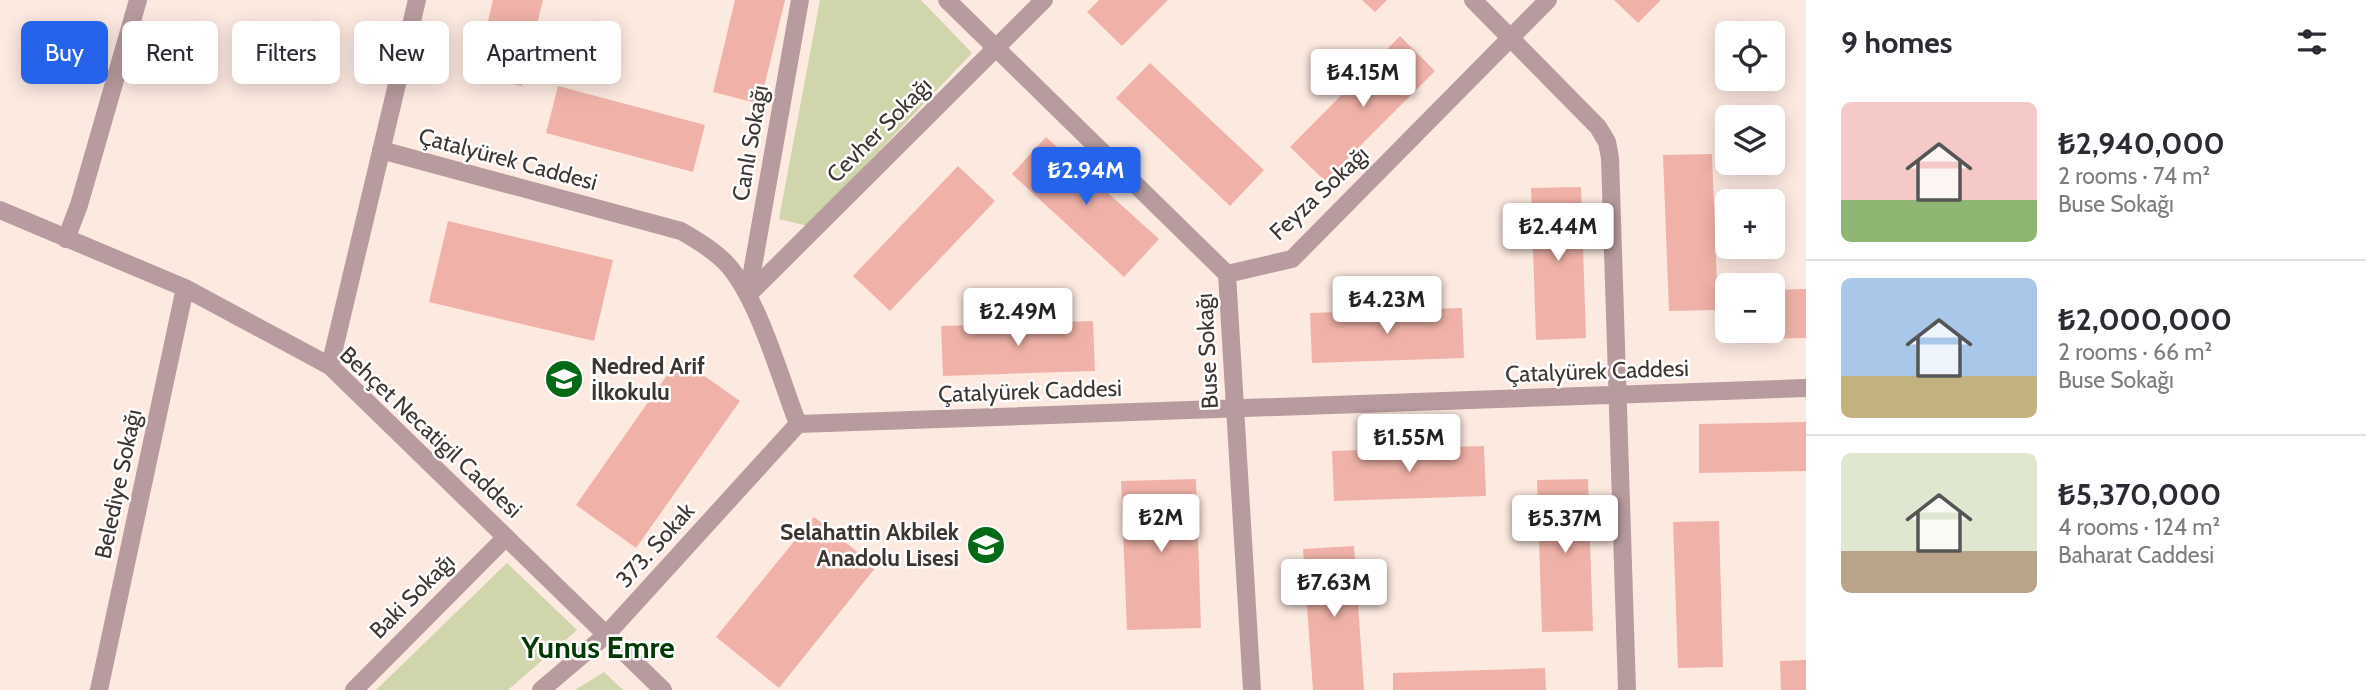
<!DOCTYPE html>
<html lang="en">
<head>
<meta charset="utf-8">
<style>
	:root { --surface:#fff; --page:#f7f7f7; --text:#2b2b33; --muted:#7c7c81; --line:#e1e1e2; --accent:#2563eb }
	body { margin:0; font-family:Cabin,sans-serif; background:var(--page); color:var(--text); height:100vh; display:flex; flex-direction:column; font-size:26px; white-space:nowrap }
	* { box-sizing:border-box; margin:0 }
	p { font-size:23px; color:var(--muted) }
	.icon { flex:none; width:38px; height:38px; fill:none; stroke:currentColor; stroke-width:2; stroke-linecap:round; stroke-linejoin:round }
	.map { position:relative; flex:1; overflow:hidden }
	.sheet { display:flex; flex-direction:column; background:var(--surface); width:560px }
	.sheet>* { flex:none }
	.guide { position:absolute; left:21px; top:21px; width:665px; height:63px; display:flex; gap:14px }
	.tools { position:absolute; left:1715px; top:21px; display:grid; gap:14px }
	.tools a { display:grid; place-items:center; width:70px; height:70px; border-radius:10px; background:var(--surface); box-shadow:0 4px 18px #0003; font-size:35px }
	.price { position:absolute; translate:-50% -60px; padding:0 16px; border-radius:7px; background:#fff; color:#222; font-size:23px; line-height:46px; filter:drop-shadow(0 2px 4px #0008) }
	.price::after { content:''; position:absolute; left:50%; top:42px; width:21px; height:16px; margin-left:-10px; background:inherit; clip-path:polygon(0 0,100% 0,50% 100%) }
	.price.selected { background:var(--accent); color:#fff }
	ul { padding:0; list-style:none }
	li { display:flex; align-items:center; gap:21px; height:175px; padding:0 35px }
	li+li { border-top:2px solid var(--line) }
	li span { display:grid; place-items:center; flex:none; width:196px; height:140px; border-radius:10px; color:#555 }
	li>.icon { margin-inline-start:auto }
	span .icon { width:84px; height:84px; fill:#fffc; stroke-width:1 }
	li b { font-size:30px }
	h2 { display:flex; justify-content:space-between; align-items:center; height:84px; padding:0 35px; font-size:30px }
	.tag { padding:0 24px; border-radius:10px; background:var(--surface); box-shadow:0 4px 18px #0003; font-size:24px; line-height:63px }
	.tag.selected { background:var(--accent); color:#fff }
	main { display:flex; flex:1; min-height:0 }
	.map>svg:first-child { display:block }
	.green { fill:#d0d5ab }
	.building { fill:#f0b2a8 }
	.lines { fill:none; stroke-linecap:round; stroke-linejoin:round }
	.minor { stroke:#b89b9e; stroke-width:18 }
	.labels { text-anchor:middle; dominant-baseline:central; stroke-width:5; stroke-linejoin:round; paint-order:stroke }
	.street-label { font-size:23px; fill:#3c3531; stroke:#fff }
	.poi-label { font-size:23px; font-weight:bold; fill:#3c3531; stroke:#fff; text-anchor:start }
	.district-label { font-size:30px; font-weight:bold; fill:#003904; stroke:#fff }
</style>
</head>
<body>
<main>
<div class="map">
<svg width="1806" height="690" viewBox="0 0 1806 690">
	<rect width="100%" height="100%" fill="#fce9e0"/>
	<path class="green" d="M820,0H921L972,53L808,226L779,219Z
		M507,563L577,630L508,690H376Z
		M604,672L623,690H575Z"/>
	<path class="building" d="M493,0H543L522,86L475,75Z
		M735,0H785L760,104L713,92Z
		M1099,0H1168L1122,46L1087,12Z
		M1362,0H1387L1375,12Z
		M1614,0H1661L1638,23Z
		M1400,36L1435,71L1325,181L1290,147Z
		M1150,63L1264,170L1230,206L1116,98Z
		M558,86L705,125L693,172L546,133Z
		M1046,137L1159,239L1124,277L1012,174Z
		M1712,154L1718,310L1669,311L1663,155Z
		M958,166L995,201L890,311L853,276Z
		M1581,187L1586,338L1536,340L1531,188Z
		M448,221L613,260L594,341L429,302Z
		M1806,289V338L1749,339V331H1773V290Z
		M1462,308L1464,358L1312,363L1310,313Z
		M1093,321L1095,371L943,376L941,326Z
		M679,358L740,401L636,548L576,505Z
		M1806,422V471L1699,473V424Z
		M1484,446L1486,496L1334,501L1332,451Z
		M1196,479L1201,628L1127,630L1121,481Z
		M1588,479L1593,631L1542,632L1537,480Z
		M814,517L876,567L779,688L716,637Z
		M1719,521L1723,667L1678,668L1673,522Z
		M1354,546L1364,690H1313L1303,549Z
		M1806,660V690H1781L1780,661Z
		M1545,668L1546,690H1393V673Z"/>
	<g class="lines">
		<path class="minor" d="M947,0L1227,274L1252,690
			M1473,0L1598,127L1607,142L1610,158L1627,690
			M381,150L681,231C697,240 712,249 725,262C758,296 780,378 798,424L1806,388
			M0,210L185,288L330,366L663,690
			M66,239L79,205L138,0
			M1227,274L1292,259L1548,0
			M748,295L1044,0
			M748,295L800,0
			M330,366L417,0
			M99,690L185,288
			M354,690L506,537
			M541,690L606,635L798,424"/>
	</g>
	<defs>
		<symbol id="school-disc" viewBox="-11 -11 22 22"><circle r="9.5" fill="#046915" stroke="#fff"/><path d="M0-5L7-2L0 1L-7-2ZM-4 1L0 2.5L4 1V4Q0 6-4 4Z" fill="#fff"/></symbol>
	</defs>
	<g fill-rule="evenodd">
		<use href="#school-disc" x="542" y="357" width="44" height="44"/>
		<use href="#school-disc" x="964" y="523" width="44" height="44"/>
	</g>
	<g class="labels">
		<g class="street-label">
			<text transform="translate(879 130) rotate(-45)">Cevher Sokağı</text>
			<text transform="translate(750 143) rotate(-80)">Canlı Sokağı</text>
			<text transform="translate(508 159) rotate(15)">Çatalyürek Caddesi</text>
			<text transform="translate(1319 193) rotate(-43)">Feyza Sokağı</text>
			<text transform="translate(1207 351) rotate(-93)">Buse Sokağı</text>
			<text transform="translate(1597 371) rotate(-2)">Çatalyürek Caddesi</text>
			<text transform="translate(1030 391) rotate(-2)">Çatalyürek Caddesi</text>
			<text transform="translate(431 432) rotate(43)">Behçet Necatigil Caddesi</text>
			<text transform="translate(118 484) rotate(-78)">Belediye Sokağı</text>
			<text transform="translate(655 545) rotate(-48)">373. Sokak</text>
			<text transform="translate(412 596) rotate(-45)">Baki Sokağı</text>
		</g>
		<g class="poi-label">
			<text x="591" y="366">Nedred Arif<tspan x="591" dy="26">İlkokulu</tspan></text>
			<text x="959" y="532" text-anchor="end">Selahattin Akbilek<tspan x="959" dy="26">Anadolu Lisesi</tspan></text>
		</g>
		<g class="district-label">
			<text x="598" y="647">Yunus Emre</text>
		</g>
	</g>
</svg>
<div class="tools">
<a><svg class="icon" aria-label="locate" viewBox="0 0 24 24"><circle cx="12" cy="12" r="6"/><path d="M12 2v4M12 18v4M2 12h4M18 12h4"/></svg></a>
<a><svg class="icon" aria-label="layers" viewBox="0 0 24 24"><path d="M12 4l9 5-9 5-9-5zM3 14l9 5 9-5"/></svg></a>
<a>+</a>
<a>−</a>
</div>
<b class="price" style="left:1363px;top:109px">₺4.15M</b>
<b class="price selected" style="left:1086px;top:207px">₺2.94M</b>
<b class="price" style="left:1558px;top:263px">₺2.44M</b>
<b class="price" style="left:1387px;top:336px">₺4.23M</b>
<b class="price" style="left:1018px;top:348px">₺2.49M</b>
<b class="price" style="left:1409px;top:474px">₺1.55M</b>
<b class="price" style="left:1161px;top:554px">₺2M</b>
<b class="price" style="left:1565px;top:555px">₺5.37M</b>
<b class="price" style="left:1334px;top:619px">₺7.63M</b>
<div class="guide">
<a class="tag selected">Buy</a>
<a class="tag">Rent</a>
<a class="tag">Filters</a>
<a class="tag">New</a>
<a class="tag">Apartment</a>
</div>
</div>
<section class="sheet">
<h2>9 homes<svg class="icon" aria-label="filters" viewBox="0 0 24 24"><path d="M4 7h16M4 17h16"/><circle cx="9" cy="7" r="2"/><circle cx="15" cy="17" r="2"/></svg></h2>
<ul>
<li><span style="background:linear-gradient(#f6c9c9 70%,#8fb573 0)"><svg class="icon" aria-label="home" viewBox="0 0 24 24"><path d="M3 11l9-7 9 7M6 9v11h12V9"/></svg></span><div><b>₺2,940,000</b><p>2 rooms · 74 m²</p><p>Buse Sokağı</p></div></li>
<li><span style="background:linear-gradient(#a9c7e8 70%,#c2b280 0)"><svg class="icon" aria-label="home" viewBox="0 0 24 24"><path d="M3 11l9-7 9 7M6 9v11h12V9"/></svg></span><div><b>₺2,000,000</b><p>2 rooms · 66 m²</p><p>Buse Sokağı</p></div></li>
<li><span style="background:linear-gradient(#dfe7d0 70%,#b9a48a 0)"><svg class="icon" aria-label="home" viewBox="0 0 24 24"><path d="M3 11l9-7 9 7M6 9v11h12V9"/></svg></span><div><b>₺5,370,000</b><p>4 rooms · 124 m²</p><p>Baharat Caddesi</p></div></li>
</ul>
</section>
</main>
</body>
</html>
